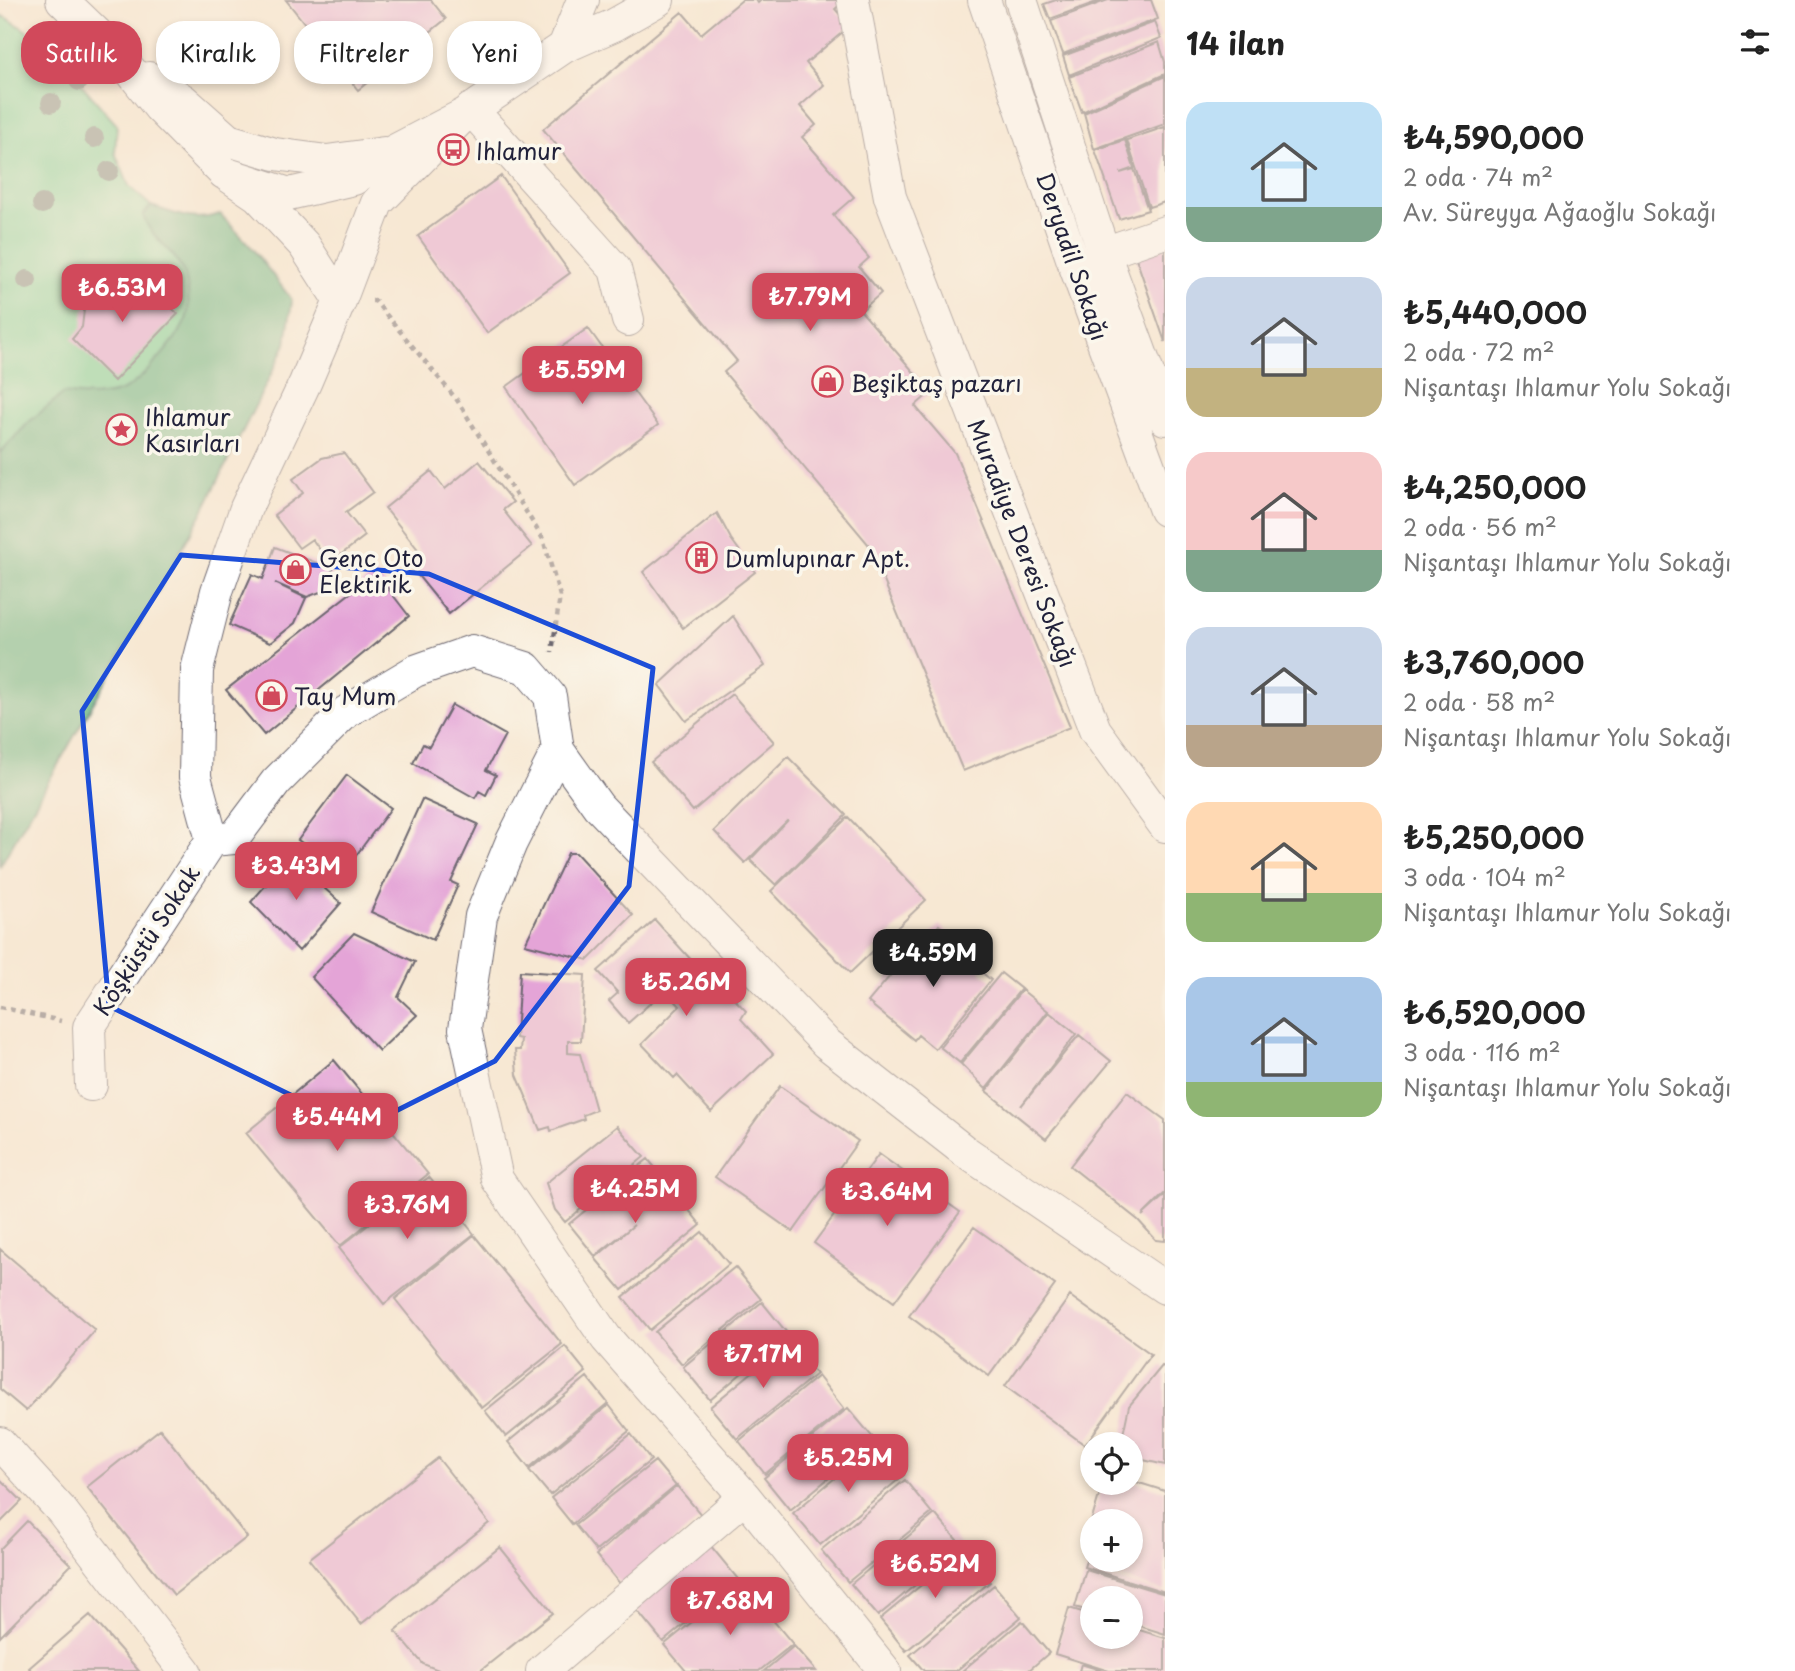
<!DOCTYPE html>
<html lang="tr">
<head>
<meta charset="utf-8">
<style>
	:root { --surface:#fff; --page:#f2f2f2; --text:#222; --muted:#767676; --accent:#d1495b }
	body { margin:0; font-family:"Playpen Sans",sans-serif; background:var(--page); color:var(--text); height:100vh; display:flex; flex-direction:column; font-size:26px; white-space:nowrap }
	* { box-sizing:border-box; margin:0 }
	p { font-size:23px; color:var(--muted) }
	.icon { flex:none; width:38px; height:38px; fill:none; stroke:currentColor; stroke-width:2; stroke-linecap:round; stroke-linejoin:round }
	.map { position:relative; flex:1; overflow:hidden }
	.details { display:flex; flex-direction:column; background:var(--surface); width:630px }
	.details>* { flex:none }
	.banner { position:absolute; left:21px; top:21px; width:665px; height:63px; display:flex; gap:14px }
	.buttons { position:absolute; left:1080px; top:1432px; display:grid; gap:14px }
	.buttons a { display:grid; place-items:center; width:63px; height:63px; border-radius:50%; background:var(--surface); box-shadow:0 4px 10px #0003; font-size:35px }
	.price { position:absolute; translate:-50% -60px; padding:0 16px; border-radius:14px; background:var(--accent); color:#fff; font-size:23px; line-height:46px; filter:drop-shadow(0 2px 4px #0008) }
	.price::after { content:''; position:absolute; left:50%; top:42px; width:21px; height:16px; margin-left:-10px; background:inherit; clip-path:polygon(0 0,100% 0,50% 100%) }
	.price.on { background:#222; color:#fff }
	ul { padding:0; list-style:none }
	li { display:flex; align-items:center; gap:21px; height:175px; padding:0 21px }
	li span { display:grid; place-items:center; flex:none; width:196px; height:140px; border-radius:21px; color:#555 }
	li>.icon { margin-inline-start:auto }
	span .icon { width:84px; height:84px; fill:#fffc; stroke-width:1 }
	li b { font-size:30px }
	h2 { display:flex; justify-content:space-between; align-items:center; height:84px; padding:0 21px; font-size:30px }
	.tag { padding:0 24px; border-radius:28px; background:var(--surface); box-shadow:0 4px 10px #0003; font-size:24px; line-height:63px }
	.tag.on { background:var(--accent); color:#fff }
	main { display:flex; flex:1; min-height:0 }
	.map>svg:first-child { display:block }
	.green { fill:#7ad297; stroke:#4e7a69; stroke-width:2 }
	.forest { fill:#63b480; stroke:#426b5e; stroke-width:2 }
	.building { fill:#e4a4d7 }
	.lines { fill:none; stroke-linecap:round; stroke-linejoin:round }
	.minor-casing { stroke:#6d6770; stroke-width:34 }
	.path { stroke:#6d6770; stroke-width:4.5; stroke-dasharray:5 5; stroke-linecap:butt }
	.minor { stroke:#fff; stroke-width:32 }
	.tree { fill:#90988f }
	.marked { fill:none; stroke:#1d4ed8; stroke-width:5; stroke-linejoin:round }
	.labels { text-anchor:middle; dominant-baseline:central; stroke-width:7; stroke-linejoin:round; paint-order:stroke }
	.poi-label { font-size:23px; fill:#22223b; stroke:#fbf7ec; text-anchor:start }
	.street-label { font-size:23px; fill:#22223b; stroke:#fbf7ec }
</style>
</head>
<body>
<main>
<div class="map">
<svg width="1165" height="1671" viewBox="0 0 1165 1671">
	<rect width="100%" height="100%" fill="#fbf7ec"/>
	<filter id="ink" filterUnits="userSpaceOnUse"><feTurbulence type="fractalNoise" baseFrequency=".0143" numOctaves="2"/><feDisplacementMap in="SourceGraphic" scale="14" xChannelSelector="R" yChannelSelector="G"/><feConvolveMatrix kernelMatrix="1 2 1 2 8 2 1 2 1" color-interpolation-filters="sRGB"/></filter>
	<filter id="wash" filterUnits="userSpaceOnUse"><feTurbulence type="fractalNoise" baseFrequency=".00686" numOctaves="4" result="noise"/><feDisplacementMap in="SourceGraphic" scale="28" xChannelSelector="R" yChannelSelector="G"/><feGaussianBlur stdDeviation="1.57" result="paint"/><feColorMatrix in="noise" values="0 0 0 0 0 0 0 0 0 0 0 0 0 0 0 0 0 1.4 0 .05"/><feComposite in="paint" operator="in"/></filter>
	<g filter="url(#wash)">
		<rect width="100%" height="100%" fill="#f7e8d3"/>
		<path class="green" d="M0,15C45,35 84,89 117,125L115,153L129,186L151,206L182,216L203,220L220,214L251,247L292,300L286,344L202,513L0,866Z"/>
		<path class="forest" d="M151,206C177,214 192,223 220,214L251,247L292,300L286,344L202,513L0,866V453L30,421L64,393C84,396 104,398 123,390C141,382 179,338 186,319C190,308 188,287 185,276C177,251 150,239 143,215Z"/>
		<g id="blocks">
			<path class="building" d="M286,0H431L446,19L358,90Z
				M742,0H756L758,3L761,0H841L843,2L835,9L850,26L806,63L824,85L800,106L816,125L802,137L854,197L833,215L869,258L859,267L881,293L861,311L931,392L915,406L955,453L1070,727L963,771L869,545L724,372L737,361L543,129L682,12L701,34Z
				M1056,0H1102L1050,19L1044,4Z
				M1108,0H1151L1158,19L1063,54L1051,21Z
				M1155,22L1161,38L1069,75L1063,56Z
				M1159,42L1165,62V74L1082,112L1069,77Z
				M1165,76V124L1094,149L1084,113Z
				M1165,127V202L1149,207L1127,140Z
				M1125,140L1134,168L1120,173L1134,169L1148,210L1119,219L1095,150Z
				M501,176L570,273L487,333L418,236Z
				M1165,248V342L1136,258Z
				M134,271L178,314L114,381L72,339L82,327L84,310L94,296L107,284L125,281Z
				M588,328L658,425L575,485L506,387Z
				M344,453L373,492L346,512L365,536L330,563L312,539L299,548L274,515L303,493L293,479L322,458Z
				M479,461L513,502L503,510L532,546L449,614L411,567L424,557L385,508L431,471L445,489Z
				M717,513L731,539L755,572L683,628L643,572Z
				M275,547L333,569L323,591L307,597L275,583L306,598L295,623L270,643L229,625L252,574L263,579Z
				M376,573L409,616L264,735L226,690Z
				M733,616L765,666L686,721L659,685Z
				M732,694L774,742L693,811L651,762Z
				M452,705L505,735L486,770L496,775L486,795L479,791L475,798L413,763L423,744L429,747Z
				M788,757L846,815L776,885L750,860L788,820L745,863L714,831Z
				M347,775L391,808L343,873L298,840Z
				M422,799L478,824L451,882L458,885L433,940L371,912Z
				M848,817L926,900L850,973L771,891Z
				M568,853H576L633,915L588,960L525,944Z
				M293,854L329,882L324,888L341,903L299,951L251,902Z
				M655,920L694,963L677,978L692,995L708,982L717,993L723,987L746,1011L741,1019L773,1054L711,1112L677,1075L674,1078L642,1044L680,1006L665,990L628,1023L609,1001L618,993L598,971Z
				M939,925L987,964L980,971L991,980L935,1049L918,1035L914,1040L868,1002L894,971L898,974Z
				M354,933L415,962L398,997L417,1015L379,1051L311,977Z
				M520,971L585,975L581,1041H568V1053L580,1054L596,1110L583,1115L584,1119L551,1131L550,1127L540,1130L517,1075L515,1050H520L521,1039L516,1038Z
				M1001,973L1021,989L960,1063L940,1047Z
				M1022,990L1048,1011L986,1089L961,1064Z
				M1049,1012L1076,1034L1021,1106L1079,1035L1111,1061L1046,1139L986,1091Z
				M334,1060L428,1174L340,1246L246,1133Z
				M780,1086L858,1141L793,1232L715,1177Z
				M1127,1092L1165,1120V1193L1142,1216L1165,1195V1241L1156,1240L1138,1220L1070,1166Z
				M617,1126L644,1157L565,1222L555,1210L546,1183Z
				M879,1154L960,1212L894,1302L814,1243Z
				M648,1159L701,1225L622,1290L595,1258L634,1225L595,1256L569,1224Z
				M429,1177L474,1234L384,1304L339,1248Z
				M974,1227L1055,1285L989,1376L909,1316Z
				M702,1232L729,1264L650,1330L623,1297Z
				M474,1235L562,1344L482,1408L395,1299Z
				M0,1249L95,1330L26,1411L0,1389Z
				M735,1267L761,1299L682,1364L655,1332Z
				M1070,1296L1151,1354L1085,1445L1005,1386Z
				M762,1302L788,1334L710,1400L683,1367Z
				M789,1342L816,1374L737,1439L710,1407Z
				M565,1346L586,1372L506,1437L485,1411Z
				M1162,1366L1165,1367V1465L1130,1457V1444H1121L1129,1406Z
				M818,1376L844,1409L765,1474L739,1441Z
				M587,1377L608,1403L529,1468L508,1442Z
				M609,1405L629,1431L550,1495L529,1470Z
				M848,1408L875,1440L790,1510L764,1478Z
				M160,1429L247,1537L174,1595L87,1487Z
				M631,1434L651,1460L572,1524L551,1498Z
				M877,1443L904,1475L820,1545L793,1513Z
				M438,1458L489,1523L361,1624L309,1559Z
				M655,1461L676,1486L596,1551L575,1525Z
				M0,1479L22,1501L0,1523Z
				M905,1480L932,1513L848,1582L821,1550Z
				M1130,1480L1165,1491V1592L1084,1567L1091,1545L1092,1559H1130V1521L1092,1519L1103,1482H1130Z
				M677,1486L703,1517L621,1585L596,1555Z
				M935,1514L962,1546L878,1616L851,1584Z
				M27,1521L71,1565L0,1637V1549Z
				M710,1545L738,1579L663,1642L635,1608Z
				M500,1547L553,1613L480,1671H441L423,1664L395,1631Z
				M964,1550L990,1582L906,1651L880,1619Z
				M1086,1570L1165,1594V1634L1130,1623V1598H1092V1612L1075,1607Z
				M741,1582L793,1644L759,1671H686L664,1645Z
				M994,1585L1021,1617L956,1671H924L910,1655Z
				M1069,1608L1092,1615V1636H1130V1627L1165,1638V1671H1109L1055,1654Z
				M90,1615L139,1671H32L29,1668Z
				M1022,1621L1049,1653L1028,1671H962Z
				M794,1646L816,1671H764Z
				M1081,1664L1100,1670V1671H1079Z"/>
		</g>
	</g>
	<g filter="url(#ink)">
		<use href="#blocks" fill-opacity="0" stroke="#6d6770" stroke-width="2"/>
		<g class="lines">
			<defs>
				<path id="minor" d="M62,0L115,51L159,107L224,173L258,196L304,245L340,301
					M853,0L890,197L1095,730L1165,826
					M984,0L1073,261L1165,510
					M1021,0L1104,253L1165,419
					M564,47L583,0
					M149,78L183,100L228,140L275,154L327,161L384,153
					M471,109L615,269L628,320
					M465,114L377,203L340,301L305,383L246,508L217,591L197,670L195,777L212,840L234,838L276,782L346,712L415,671L472,651L526,668L550,696L558,750L511,843L481,916L465,1029L497,1179L606,1338L745,1497L885,1671
					M224,173L289,194L354,179L392,152L465,114L564,47L614,25L658,0
					M1104,253L1165,232
					M558,750L598,806L826,1043L963,1150L1165,1288
					M91,1085L89,1027L212,840
					M0,1443L61,1510L185,1671
					M542,1671L745,1497"/>
			</defs>
			<use href="#minor" class="minor-casing"/>
			<path class="path" d="M372,301H375L457,400L543,539L560,596L552,652
				M0,1007L61,1021"/>
			<use href="#minor" class="minor"/>
		</g>
		<g class="tree">
			<circle cx="39" cy="57" r="10"/>
			<circle cx="79" cy="81" r="10"/>
			<circle cx="51" cy="103" r="10"/>
			<circle cx="94" cy="138" r="10"/>
			<circle cx="109" cy="171" r="10"/>
			<circle cx="42" cy="204" r="10"/>
			<circle cx="27" cy="280" r="10"/>
		</g>
	</g>
	<path d="M0 0H1165V1671H0ZM181,555L429,574L653,668L629,886L495,1061L360,1129L109,1006L82,711Z" fill="#f7e8d3" fill-opacity=".55" fill-rule="evenodd"/>
	<path class="marked" d="M181,555L429,574L653,668L629,886L495,1061L360,1129L109,1006L82,711Z"/>
	<defs>
		<symbol id="bus-ring" viewBox="-11 -11 22 22"><circle r="9.5" fill="#fbf7ec" stroke="#d1495b" stroke-width="1.5"/><path d="M-5-6H5V4H4V6H2V4H-2V6H-4V4H-5ZM-3.5-4V0h7V-4ZM-3.5 1.2v1.5H-2V1.2ZM2 1.2v1.5H3.5V1.2Z" fill="#d1495b"/></symbol>
		<symbol id="shop-ring" viewBox="-11 -11 22 22"><circle r="9.5" fill="#fbf7ec" stroke="#d1495b" stroke-width="1.5"/><path d="M-5-2.5h2.3a2.7 3.5 0 0 1 5.4 0H5L5.5 6h-11ZM-1.5-2.5h3a1.5 2.3 0 0 0-3 0Z" fill="#d1495b"/></symbol>
		<symbol id="sight-ring" viewBox="-11 -11 22 22"><circle r="9.5" fill="#fbf7ec" stroke="#d1495b" stroke-width="1.5"/><path d="M0-6L1.8-2.2L6-1.7L2.9 1.2L3.7 5.4L0 3.3L-3.7 5.4L-2.9 1.2L-6-1.7L-1.8-2.2Z" fill="#d1495b"/></symbol>
		<symbol id="building-ring" viewBox="-11 -11 22 22"><circle r="9.5" fill="#fbf7ec" stroke="#d1495b" stroke-width="1.5"/><path d="M-4-6H4V6H1V3H-1V6H-4ZM-2.5-4.3h1.7v1.8h-1.7ZM.8-4.3h1.7v1.8H.8ZM-2.5-1h1.7V.8h-1.7ZM.8-1h1.7V.8H.8Z" fill="#d1495b"/></symbol>
	</defs>
	<g fill-rule="evenodd">
		<use href="#bus-ring" x="436" y="132" width="35" height="35"/>
		<use href="#shop-ring" x="810" y="364" width="35" height="35"/>
		<use href="#sight-ring" x="104" y="412" width="35" height="35"/>
		<use href="#building-ring" x="684" y="540" width="35" height="35"/>
		<use href="#shop-ring" x="278" y="552" width="35" height="35"/>
		<use href="#shop-ring" x="254" y="678" width="35" height="35"/>
	</g>
	<g class="labels">
		<g class="poi-label">
			<text x="476" y="150">Ihlamur</text>
			<text x="851" y="382">Beşiktaş pazarı</text>
			<text x="145" y="416">Ihlamur<tspan x="145" dy="26">Kasırları</tspan></text>
			<text x="319" y="557">Genc Oto<tspan x="319" dy="26">Elektirik</tspan></text>
			<text x="725" y="557">Dumlupınar Apt.</text>
			<text x="294" y="695">Tay Mum</text>
		</g>
		<g class="street-label">
			<text transform="translate(1073 256) rotate(71)">Deryadil Sokağı</text>
			<text transform="translate(1023 543) rotate(69)">Muradiye Deresi Sokağı</text>
			<text transform="translate(146 940) rotate(-57)">Köşküstü Sokak</text>
		</g>
	</g>
</svg>
<div class="buttons">
<a><svg class="icon" aria-label="locate" viewBox="0 0 24 24"><circle cx="12" cy="12" r="6"/><path d="M12 2v4M12 18v4M2 12h4M18 12h4"/></svg></a>
<a>+</a>
<a>−</a>
</div>
<b class="price" style="left:122px;top:324px">₺6.53M</b>
<b class="price" style="left:810px;top:333px">₺7.79M</b>
<b class="price" style="left:582px;top:406px">₺5.59M</b>
<b class="price" style="left:296px;top:902px">₺3.43M</b>
<b class="price on" style="left:933px;top:989px">₺4.59M</b>
<b class="price" style="left:686px;top:1018px">₺5.26M</b>
<b class="price" style="left:337px;top:1153px">₺5.44M</b>
<b class="price" style="left:635px;top:1225px">₺4.25M</b>
<b class="price" style="left:887px;top:1228px">₺3.64M</b>
<b class="price" style="left:407px;top:1241px">₺3.76M</b>
<b class="price" style="left:763px;top:1390px">₺7.17M</b>
<b class="price" style="left:848px;top:1494px">₺5.25M</b>
<b class="price" style="left:935px;top:1600px">₺6.52M</b>
<b class="price" style="left:730px;top:1637px">₺7.68M</b>
<div class="banner">
<a class="tag on">Satılık</a>
<a class="tag">Kiralık</a>
<a class="tag">Filtreler</a>
<a class="tag">Yeni</a>
</div>
</div>
<section class="details">
<h2>14 ilan<svg class="icon" aria-label="filters" viewBox="0 0 24 24"><path d="M4 7h16M4 17h16"/><circle cx="9" cy="7" r="2"/><circle cx="15" cy="17" r="2"/></svg></h2>
<ul>
<li><span style="background:linear-gradient(#bfe0f5 75%,#7fa58c 0)"><svg class="icon" aria-label="home" viewBox="0 0 24 24"><path d="M3 11l9-7 9 7M6 9v11h12V9"/></svg></span><div><b>₺4,590,000</b><p>2 oda · 74 m²</p><p>Av. Süreyya Ağaoğlu Sokağı</p></div></li>
<li><span style="background:linear-gradient(#c9d6e8 65%,#c2b280 0)"><svg class="icon" aria-label="home" viewBox="0 0 24 24"><path d="M3 11l9-7 9 7M6 9v11h12V9"/></svg></span><div><b>₺5,440,000</b><p>2 oda · 72 m²</p><p>Nişantaşı Ihlamur Yolu Sokağı</p></div></li>
<li><span style="background:linear-gradient(#f6c9c9 70%,#7fa58c 0)"><svg class="icon" aria-label="home" viewBox="0 0 24 24"><path d="M3 11l9-7 9 7M6 9v11h12V9"/></svg></span><div><b>₺4,250,000</b><p>2 oda · 56 m²</p><p>Nişantaşı Ihlamur Yolu Sokağı</p></div></li>
<li><span style="background:linear-gradient(#c9d6e8 70%,#b9a48a 0)"><svg class="icon" aria-label="home" viewBox="0 0 24 24"><path d="M3 11l9-7 9 7M6 9v11h12V9"/></svg></span><div><b>₺3,760,000</b><p>2 oda · 58 m²</p><p>Nişantaşı Ihlamur Yolu Sokağı</p></div></li>
<li><span style="background:linear-gradient(#ffd9b3 65%,#8fb573 0)"><svg class="icon" aria-label="home" viewBox="0 0 24 24"><path d="M3 11l9-7 9 7M6 9v11h12V9"/></svg></span><div><b>₺5,250,000</b><p>3 oda · 104 m²</p><p>Nişantaşı Ihlamur Yolu Sokağı</p></div></li>
<li><span style="background:linear-gradient(#a9c7e8 75%,#8fb573 0)"><svg class="icon" aria-label="home" viewBox="0 0 24 24"><path d="M3 11l9-7 9 7M6 9v11h12V9"/></svg></span><div><b>₺6,520,000</b><p>3 oda · 116 m²</p><p>Nişantaşı Ihlamur Yolu Sokağı</p></div></li>
</ul>
</section>
</main>
</body>
</html>
